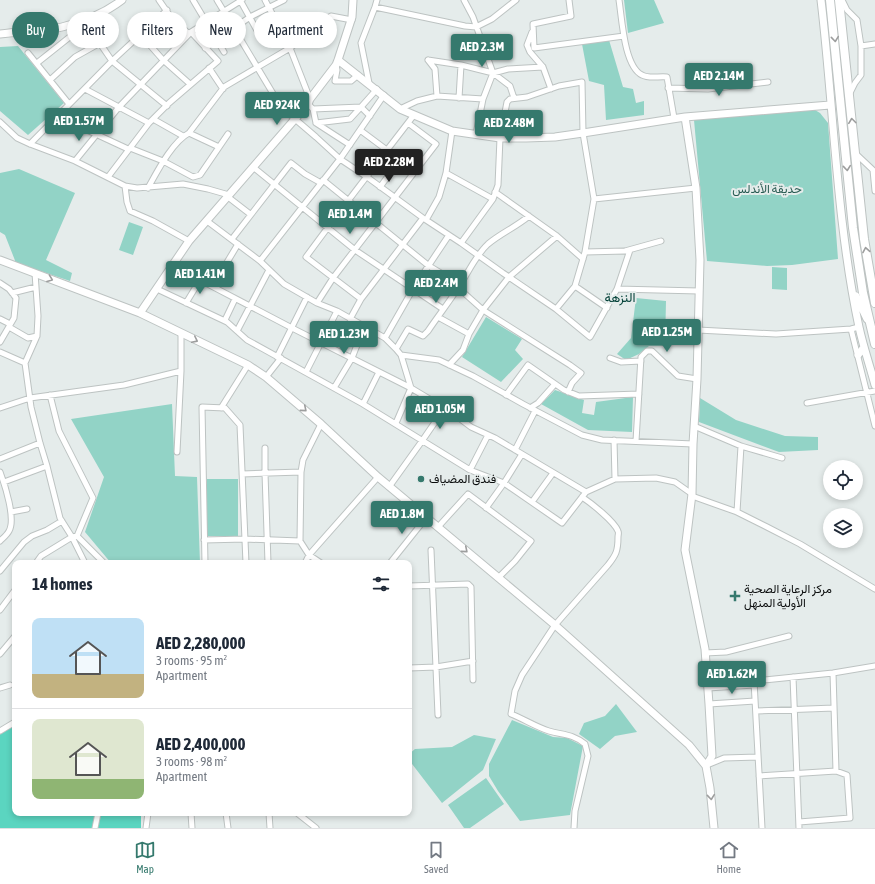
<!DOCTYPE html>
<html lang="en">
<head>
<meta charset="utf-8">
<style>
	:root { --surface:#fff; --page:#f6f6f7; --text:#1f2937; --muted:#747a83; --line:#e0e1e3; --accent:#35796d }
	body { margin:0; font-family:"Asap Condensed",Vazirmatn,sans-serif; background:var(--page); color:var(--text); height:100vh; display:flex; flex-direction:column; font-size:15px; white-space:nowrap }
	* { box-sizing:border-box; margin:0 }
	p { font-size:13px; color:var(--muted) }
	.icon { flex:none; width:22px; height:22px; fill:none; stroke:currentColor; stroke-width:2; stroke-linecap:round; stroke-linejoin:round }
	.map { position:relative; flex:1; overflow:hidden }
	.drawer { position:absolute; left:12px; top:560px; width:400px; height:256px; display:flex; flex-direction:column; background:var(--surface); border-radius:8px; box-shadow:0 2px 6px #0003 }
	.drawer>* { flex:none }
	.hud { position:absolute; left:12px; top:12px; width:400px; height:36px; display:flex; gap:8px }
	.fabs { position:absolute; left:823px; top:460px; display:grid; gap:8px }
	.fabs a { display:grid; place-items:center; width:40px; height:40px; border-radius:50%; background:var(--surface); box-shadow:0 2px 6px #0003; font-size:20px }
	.price { position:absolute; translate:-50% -34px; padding:0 9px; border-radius:4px; background:var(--accent); color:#fff; font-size:13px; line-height:26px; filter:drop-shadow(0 1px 2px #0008) }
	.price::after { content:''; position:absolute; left:50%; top:24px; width:12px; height:9px; margin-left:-6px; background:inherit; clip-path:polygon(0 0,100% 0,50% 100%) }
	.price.active { background:#222; color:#fff }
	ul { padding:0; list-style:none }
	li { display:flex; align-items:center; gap:12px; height:100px; padding:0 20px }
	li+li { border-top:1px solid var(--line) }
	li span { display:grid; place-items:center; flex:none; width:112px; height:80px; border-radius:8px; color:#555 }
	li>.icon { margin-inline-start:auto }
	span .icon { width:48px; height:48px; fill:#fffc; stroke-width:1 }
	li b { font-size:17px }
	h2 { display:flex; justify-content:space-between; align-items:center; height:48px; padding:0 20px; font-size:17px }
	.pill { padding:0 14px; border-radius:18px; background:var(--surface); box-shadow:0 2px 6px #0003; font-size:14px; line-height:36px }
	.pill.active { background:var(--accent); color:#fff }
	.dock { display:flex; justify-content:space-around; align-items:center; height:56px; border-top:1px solid var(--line); background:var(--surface); font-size:11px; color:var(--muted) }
	.dock a { display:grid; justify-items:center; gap:2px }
	.dock .active { color:var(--accent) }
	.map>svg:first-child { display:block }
	.green { fill:#92d3c6 }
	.forest { fill:#5bd5c0 }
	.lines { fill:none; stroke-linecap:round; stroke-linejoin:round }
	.street-casing { stroke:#bdc3c2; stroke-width:7 }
	.secondary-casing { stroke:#bdc3c2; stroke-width:9 }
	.primary-casing { stroke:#bdc3c2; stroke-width:10 }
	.street { stroke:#fff; stroke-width:5 }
	.secondary { stroke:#fff; stroke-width:7 }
	.primary { stroke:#fff; stroke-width:8 }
	.oneway { stroke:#9d9e9e }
	.poi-dot { fill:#35796d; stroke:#e5eceb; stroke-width:1.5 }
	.labels { text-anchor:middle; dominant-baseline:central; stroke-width:4; stroke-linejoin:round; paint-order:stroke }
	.park-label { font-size:12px; fill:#285b52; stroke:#e5eceb }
	.poi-label { font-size:12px; fill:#0b0d0d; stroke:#e5eceb; text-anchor:start }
	.neighbourhood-label { font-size:13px; fill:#044239; stroke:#e5eceb }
</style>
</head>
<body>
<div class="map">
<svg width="875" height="828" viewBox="0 0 875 828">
	<rect width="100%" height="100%" fill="#e5eceb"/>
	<path class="green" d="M624,0H654L664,23L628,33Z
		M609,40L623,87L633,89L636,103L644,101V115L606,120L604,85L589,81L582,44Z
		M18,46L64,103L28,135L0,111V47Z
		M815,110L820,113L828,123L838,259L792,265L767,266L707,261L694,120Z
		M19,169L75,193L46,260L72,273L70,281L16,263L5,235L0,232V173Z
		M129,222L143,227L133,255L119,250Z
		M772,267L787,268V290L772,289Z
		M636,298L666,301L665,346H649L639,354L626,360L617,354L631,338Z
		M486,317L522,339L515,350L523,359L501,382L462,357Z
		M555,390L584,400L582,413L594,415L596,402L633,397L632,432L588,430L541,404Z
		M700,398L736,420L785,436L818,437V450L779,452L699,422Z
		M172,404L175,476L197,477L200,563H111L85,532L104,477L71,419Z
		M207,479H238V536H207Z
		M616,704L637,732L615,736L600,749L579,734L584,723L605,716Z
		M512,720L553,737L567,738L583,746L570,815L520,821L498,791L489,776V764Z
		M474,735L496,739L483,770L442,803L409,760V754L415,749L452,747Z
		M486,778L504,804L470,828H464L448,805Z"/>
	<path class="forest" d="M15,722V813H141V828H0V731Z"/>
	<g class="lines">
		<defs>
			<path id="street" d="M159,0L170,16L189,34
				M193,0L224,52
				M217,0L281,107L316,137L340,159L367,177L423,218L461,243L503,273L556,309L590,337L617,289L630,250
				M240,0L259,34
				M265,0L290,48L310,99
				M464,0L473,17L493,73L483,99L476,134
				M569,0L571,16L533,24L534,48L624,36
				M619,0C622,19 624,66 642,75C649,79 659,76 667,77L674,118
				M842,0L847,10L857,20L861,46V75L855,83L850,93
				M375,7L465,26L476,27L492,19L516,0
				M84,20L112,61L167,106
				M532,32L527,45L530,52L543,67L551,89
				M141,35L163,60L190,84
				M861,46L875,44
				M205,48L250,17L284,0
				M28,53L69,104
				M428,60L461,65L493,73
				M428,60L435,69L437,96
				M37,63L86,24
				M336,65L337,70L335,81H351L358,75
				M209,68L223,89
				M50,80L75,57L100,43
				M369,83L361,43L375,7L377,0
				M668,88L708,89L768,82
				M85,89L149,123
				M459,98L461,65
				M514,98L510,86L493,73L508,69L543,67
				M308,104L313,109L361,107L377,89
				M313,109L316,123L350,119L361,107L370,116
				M400,109L417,101L437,96L483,99
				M60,114L72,123L128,149
				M153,119L183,136
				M0,122L17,138L30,144L75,161L125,186L137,188L183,184L208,189L229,195
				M316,123L350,145
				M360,130L415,171
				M189,133L219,147
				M30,144L112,61L167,10
				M130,148L163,161L193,177L200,175L228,134
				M855,153L873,170L875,191
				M75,161L119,107L191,32L242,0
				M253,167L355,250L443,309
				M446,173L493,199
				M108,177L149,123L169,103L218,61L191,32
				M323,180L429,266L444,275L483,310L570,365L581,373L572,383L568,392
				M125,186L127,202L130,211L153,221L189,241
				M380,187L400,160
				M148,188C157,172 172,142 189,133L224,87L290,48L331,16L352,20
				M495,192L557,236L583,259
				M228,197L250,214
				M594,199L696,188
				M426,220L439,197L446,173L452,131
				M207,221L260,261L284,284L317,303L337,311L385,338L396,349L401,355L411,388L396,423
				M232,239L291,163L305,174L321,183
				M461,243L493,199L498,185L500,138L507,102L510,99L527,97L559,86L582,82L583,133L594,199L585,252L575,286L556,309
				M585,252L625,251L661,241
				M260,261L340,159L384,95
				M223,269L238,244
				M35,273L38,316L37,336L25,363L31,407L40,443L47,466L60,518L72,537L85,563
				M0,283L9,289L16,298L14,318L0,342
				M575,286L607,308
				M157,289L227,322L247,340L363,404L470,470L504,483L562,523L586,492L615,479L656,478L675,482L692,494
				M617,289L699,291
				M12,293L36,287
				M361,299L306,257C341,209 378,162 414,115
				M186,303L200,280L292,328L411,388L451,412L471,427L495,438L586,492
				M317,303L333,278L436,144L408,123
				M438,317L469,334L483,310L509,277L557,236
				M0,319L10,324
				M350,319L361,299L423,218
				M225,320L235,299
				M9,327L28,338L37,336
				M851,329L875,426
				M698,330L776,334L851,329L859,327
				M237,331L269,270
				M385,338L413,289L449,235
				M396,349L408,329L423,336L428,331C438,316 450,301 460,285C469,271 476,255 488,244C501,233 516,227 529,216
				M0,352L25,363
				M401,355L439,360L473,376L523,404L582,435L602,440L693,444
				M277,357L307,297
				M610,358L621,362L641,361
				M449,365L463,350L469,334
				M306,372L337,311
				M266,377L281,358
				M334,388L352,358L364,327
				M506,395L528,365L564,390L579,396L639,394
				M807,403L875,391
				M363,404L379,372
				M0,408L30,398L124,385L181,371
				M221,408L248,365
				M530,408L538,403L555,384
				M694,426L741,446L782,458
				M614,440L615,479
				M636,441L641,357L647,351H652L678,376L697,379
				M265,448V473L268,563
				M515,450L535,411
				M177,452L181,371V333
				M0,459L40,443
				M470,470L488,435
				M0,472C5,485 16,519 9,531C7,535 3,538 0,541
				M242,474L301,472
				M4,482L47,466
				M389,487L422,441L444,409
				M692,496L737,512L767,527L800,544L875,589
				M532,502L553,473
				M486,508L504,483L522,454
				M11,512L27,509
				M737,512L741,446
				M438,527L468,494L531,541L515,561L498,578
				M77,536L104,563
				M204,540L245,539L300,541
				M431,550L438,715
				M36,563L41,556L72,537L77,536L93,498L59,431L50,395
				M205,563L202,407L225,408L240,425L246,563
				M305,563L309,555L378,477
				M321,563L309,555L300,541L301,472L303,460L321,424
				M390,563L426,518
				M0,571L24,542L32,536L47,530L62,521
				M409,586L468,584L471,587L473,680
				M0,610L15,590
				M705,653L726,652L789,636
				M0,654L15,636
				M409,668L436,667L473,661
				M793,677L799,828
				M0,688L10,685
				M708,688L754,685
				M709,704L755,701
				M756,711L834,708
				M0,731L15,722
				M707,765L724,758L758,757
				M759,776L836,771
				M191,813L192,828
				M226,813L228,828
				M269,813L270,828
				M297,813L316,828
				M799,822L850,818L847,775L836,771L833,673
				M95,828L98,813
				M146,828L148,813
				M574,828L575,811L588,756L585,744C573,734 563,735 549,731C536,727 524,719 511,714L515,691L522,675L555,625L608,565C616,555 618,551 618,537C618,535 619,533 618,531C614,521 591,503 582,497
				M762,828L754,681L833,673L875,666"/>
			<path id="secondary" d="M821,0C834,109 836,219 859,327C863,346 870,366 875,385
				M0,34C21,31 42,32 62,27C83,22 105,13 122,0
				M338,60L400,109L452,131L500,138H526L555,137L583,133L685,117L830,105
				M685,117L696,188L700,260L697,379L693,444L692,494L685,550L705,649L709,704L712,756L706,766
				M0,260L140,313L248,365L266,377L321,424L378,477L555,625L689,745L706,766L710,788L714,828
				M856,296L867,319
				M140,313L189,241L308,104L310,99L336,65L338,60L352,17L353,0
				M858,355L864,347"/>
			<path id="primary" d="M830,0L853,228L863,293L875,344
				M839,0L864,239L875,303"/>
		</defs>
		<use href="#street" class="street-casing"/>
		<use href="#secondary" class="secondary-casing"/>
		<use href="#primary" class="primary-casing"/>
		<use href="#street" class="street"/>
		<use href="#secondary" class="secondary"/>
		<use href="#primary" class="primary"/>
	</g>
	<defs><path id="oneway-chevron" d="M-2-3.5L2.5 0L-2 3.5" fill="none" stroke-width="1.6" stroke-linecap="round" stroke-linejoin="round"/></defs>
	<g class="oneway">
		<use href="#oneway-chevron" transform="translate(835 39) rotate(84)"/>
		<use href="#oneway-chevron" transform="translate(852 121) rotate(-97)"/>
		<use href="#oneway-chevron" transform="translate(847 168) rotate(84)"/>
		<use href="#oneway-chevron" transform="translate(866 250) rotate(-100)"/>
		<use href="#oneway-chevron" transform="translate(50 279) rotate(21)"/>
		<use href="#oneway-chevron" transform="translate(195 340) rotate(26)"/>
		<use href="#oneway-chevron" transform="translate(304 409) rotate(40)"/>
		<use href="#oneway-chevron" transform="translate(465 550) rotate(40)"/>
		<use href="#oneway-chevron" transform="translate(711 797) rotate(84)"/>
	</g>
	<g class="poi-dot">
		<circle cx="421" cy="479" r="4"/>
		<path d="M733 590h4v4h4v4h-4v4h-4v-4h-4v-4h4z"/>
	</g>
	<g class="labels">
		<g class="park-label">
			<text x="767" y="189">حديقة الأندلس</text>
		</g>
		<g class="poi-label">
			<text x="429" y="479">فندق المضياف</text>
			<text x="744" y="589">مركز الرعاية الصحية<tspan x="744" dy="14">الأولية المنهل</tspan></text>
		</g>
		<g class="neighbourhood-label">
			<text x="620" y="297">النزهة</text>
		</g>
	</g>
</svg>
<div class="fabs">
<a><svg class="icon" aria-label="locate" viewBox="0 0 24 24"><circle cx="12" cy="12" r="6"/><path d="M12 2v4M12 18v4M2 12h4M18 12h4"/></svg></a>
<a><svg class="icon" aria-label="layers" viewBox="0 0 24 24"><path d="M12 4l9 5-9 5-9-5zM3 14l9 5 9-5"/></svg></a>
</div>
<b class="price" style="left:482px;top:68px">AED 2.3M</b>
<b class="price" style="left:719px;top:97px">AED 2.14M</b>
<b class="price" style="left:277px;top:126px">AED 924K</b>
<b class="price" style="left:79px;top:142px">AED 1.57M</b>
<b class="price" style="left:509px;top:144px">AED 2.48M</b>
<b class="price active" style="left:389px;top:183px">AED 2.28M</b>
<b class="price" style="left:350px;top:235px">AED 1.4M</b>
<b class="price" style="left:200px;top:295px">AED 1.41M</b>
<b class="price" style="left:436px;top:304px">AED 2.4M</b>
<b class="price" style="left:667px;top:353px">AED 1.25M</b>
<b class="price" style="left:344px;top:355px">AED 1.23M</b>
<b class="price" style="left:440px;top:430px">AED 1.05M</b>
<b class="price" style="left:402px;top:535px">AED 1.8M</b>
<b class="price" style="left:732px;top:695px">AED 1.62M</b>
<div class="hud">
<a class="pill active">Buy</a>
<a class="pill">Rent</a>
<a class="pill">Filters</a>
<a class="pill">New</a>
<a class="pill">Apartment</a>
</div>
<section class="drawer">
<h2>14 homes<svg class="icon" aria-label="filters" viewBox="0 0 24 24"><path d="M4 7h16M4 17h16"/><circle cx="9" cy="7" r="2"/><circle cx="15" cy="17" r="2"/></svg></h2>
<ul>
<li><span style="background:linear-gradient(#bfe0f5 70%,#c2b280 0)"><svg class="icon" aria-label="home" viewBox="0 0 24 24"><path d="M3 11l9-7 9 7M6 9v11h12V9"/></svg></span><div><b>AED 2,280,000</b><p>3 rooms · 95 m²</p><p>Apartment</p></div></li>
<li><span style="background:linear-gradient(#dfe7d0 75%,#8fb573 0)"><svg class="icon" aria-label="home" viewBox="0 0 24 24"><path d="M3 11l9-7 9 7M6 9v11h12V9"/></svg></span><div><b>AED 2,400,000</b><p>3 rooms · 98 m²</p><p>Apartment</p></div></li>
</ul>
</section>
</div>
<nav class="dock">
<a class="active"><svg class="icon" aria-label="map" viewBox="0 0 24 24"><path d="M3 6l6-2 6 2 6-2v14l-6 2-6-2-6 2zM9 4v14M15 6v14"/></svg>Map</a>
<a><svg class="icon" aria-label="saved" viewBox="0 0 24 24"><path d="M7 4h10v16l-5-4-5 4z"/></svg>Saved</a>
<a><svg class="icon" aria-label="home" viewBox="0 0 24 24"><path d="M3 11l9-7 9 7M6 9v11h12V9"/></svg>Home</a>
</nav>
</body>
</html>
